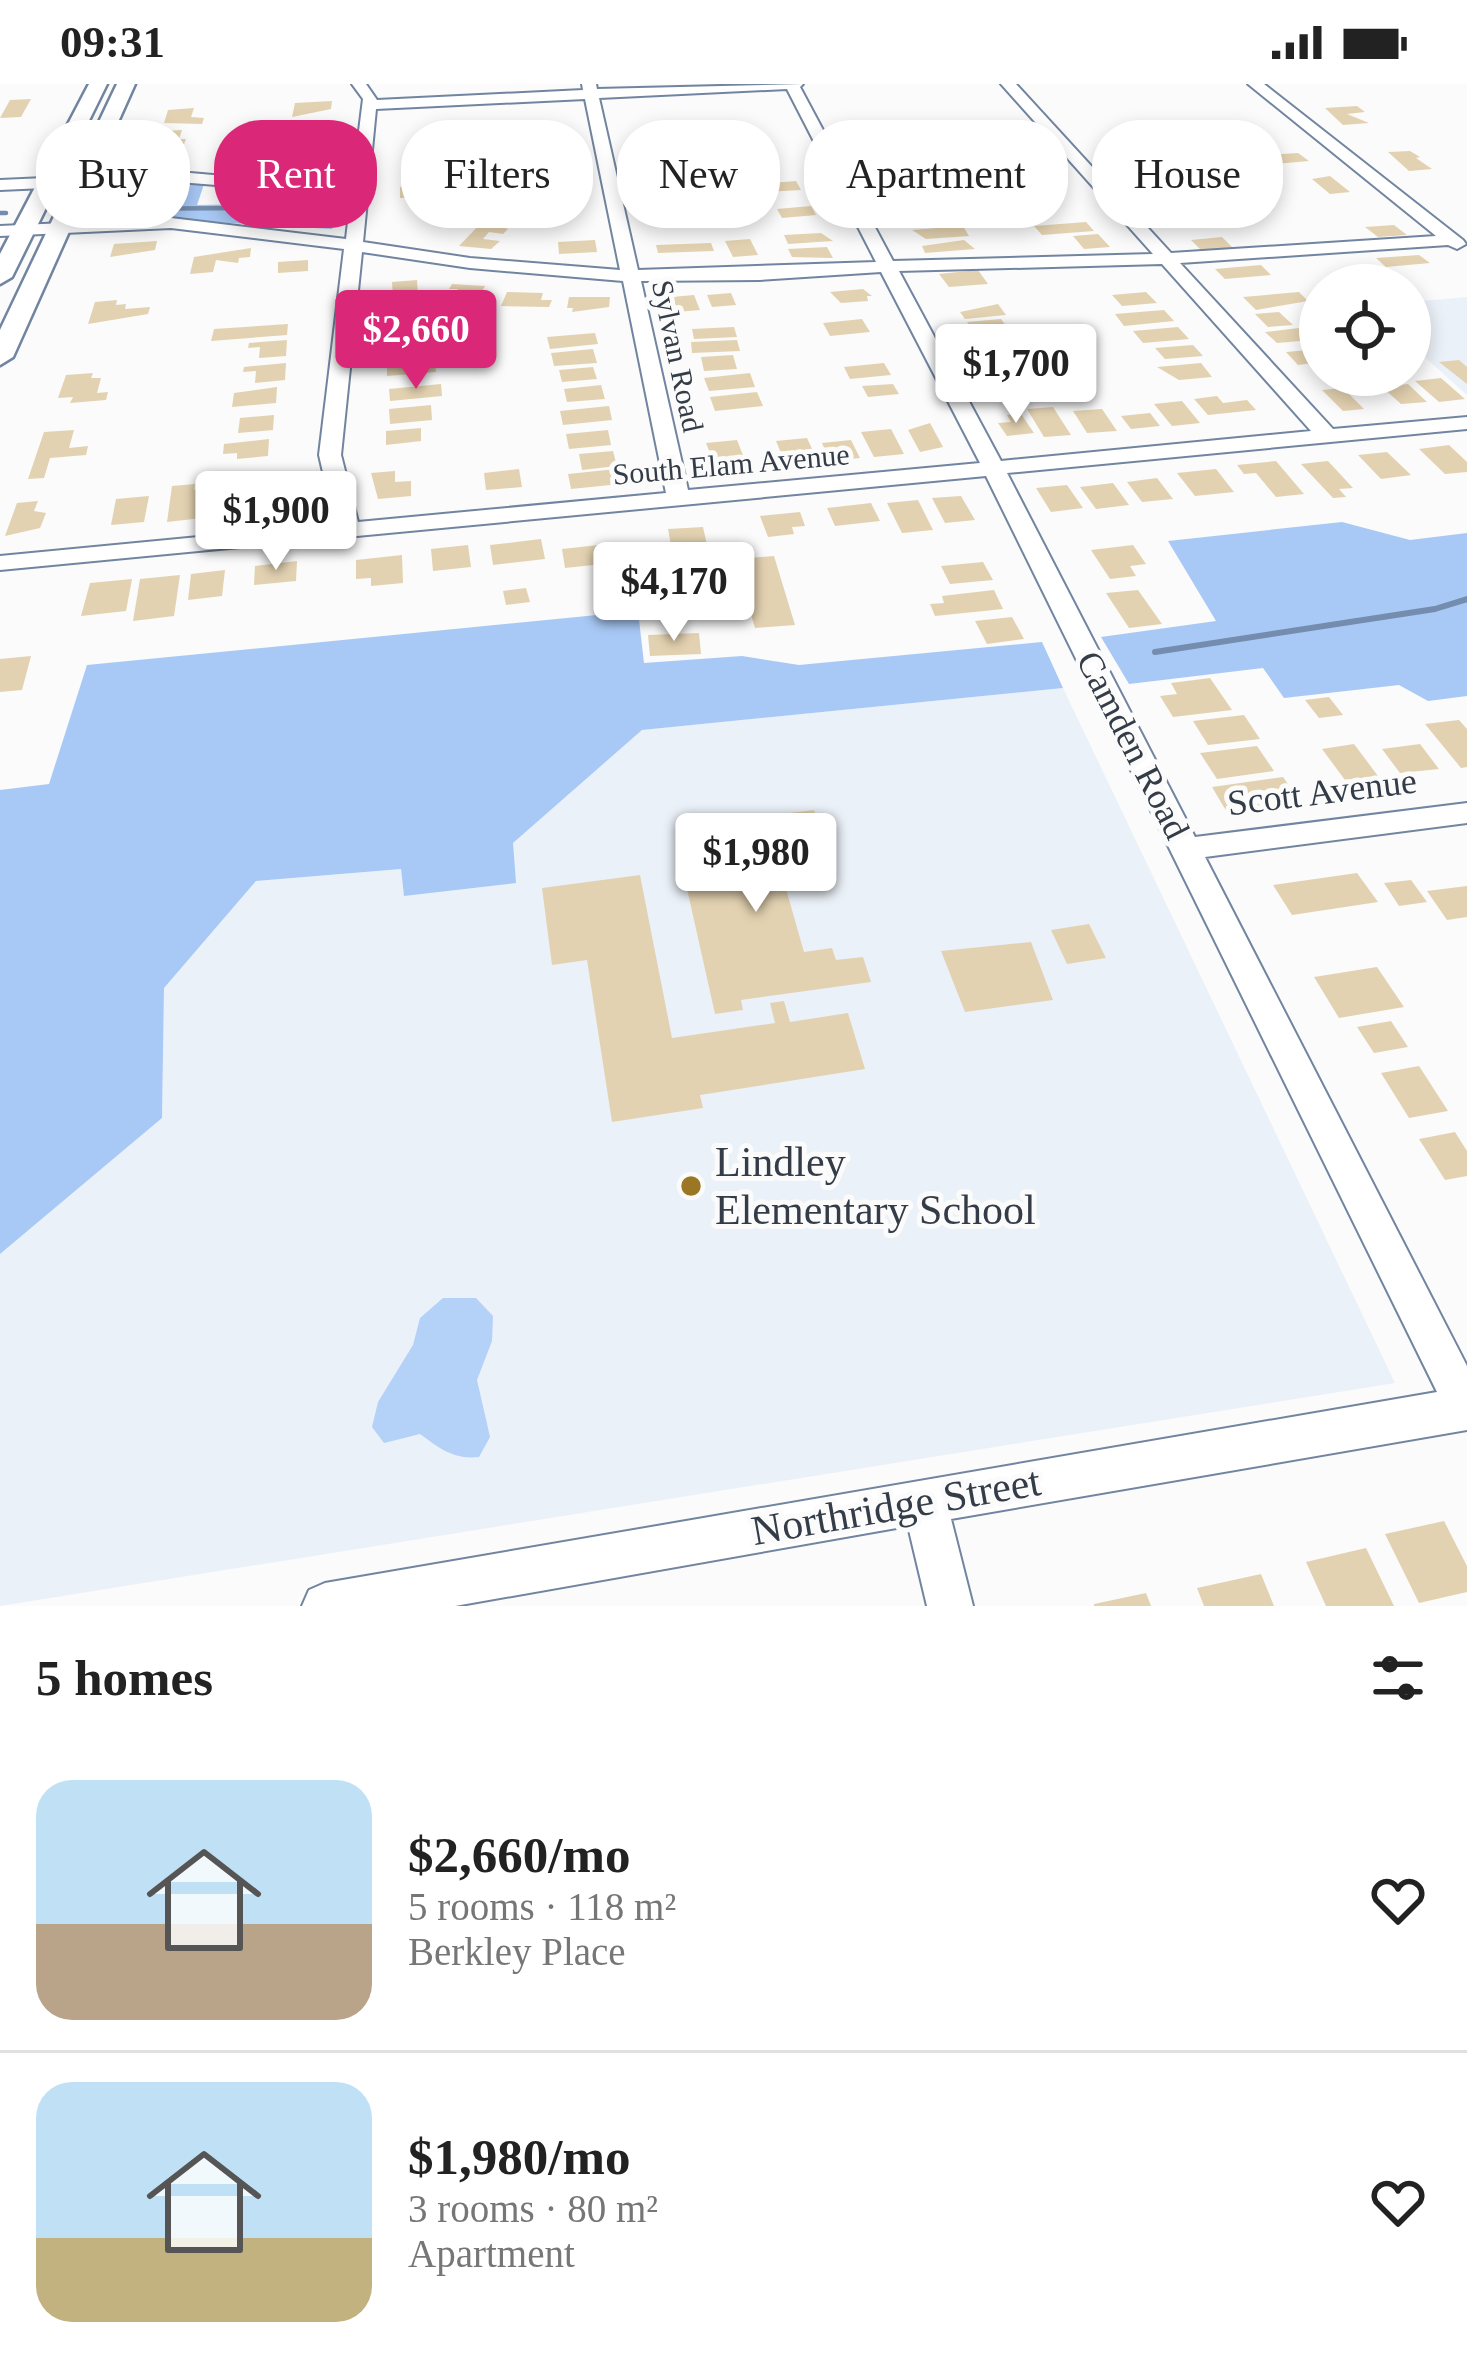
<!DOCTYPE html>
<html lang="en">
<head>
<meta charset="utf-8">
<style>
	:root { --surface:#fff; --page:#f2f2f2; --text:#222; --muted:#767676; --line:#e0e0e0; --accent:#db2777 }
	body { margin:0; font-family:Georgia,serif; background:var(--page); color:var(--text); height:100vh; display:flex; flex-direction:column; font-size:45px; white-space:nowrap }
	* { box-sizing:border-box; margin:0 }
	p { font-size:39px; color:var(--muted) }
	.icon { flex:none; width:66px; height:66px; fill:none; stroke:currentColor; stroke-width:2; stroke-linecap:round; stroke-linejoin:round }
	.map { position:relative; height:1522px; overflow:hidden }
	.drawer { display:flex; flex-direction:column; background:var(--surface); flex:1 }
	.drawer>* { flex:none }
	.hud { position:absolute; left:36px; top:36px; width:1395px; height:108px; display:flex; gap:24px }
	.controls { position:absolute; left:1299px; top:180px; display:grid; gap:24px }
	.controls a { display:grid; place-items:center; width:132px; height:132px; border-radius:50%; background:var(--surface); box-shadow:0 6px 18px #0003; font-size:60px }
	.price { position:absolute; translate:-50% -102px; padding:0 27px; border-radius:12px; background:#fff; color:#222; font-size:39px; line-height:78px; filter:drop-shadow(0 3px 6px #0008) }
	.price::after { content:''; position:absolute; left:50%; top:72px; width:36px; height:27px; margin-left:-18px; background:inherit; clip-path:polygon(0 0,100% 0,50% 100%) }
	.price.on { background:var(--accent); color:#fff }
	ul { padding:0; list-style:none }
	li { display:flex; align-items:center; gap:36px; height:300px; padding:0 36px }
	li+li { border-top:3px solid var(--line) }
	li span { display:grid; place-items:center; flex:none; width:336px; height:240px; border-radius:36px; color:#555 }
	li>.icon { margin-inline-start:auto }
	span .icon { width:144px; height:144px; fill:#fffc; stroke-width:1 }
	li b { font-size:51px }
	h2 { display:flex; justify-content:space-between; align-items:center; height:144px; padding:0 36px; font-size:51px }
	.pill { padding:0 42px; border-radius:48px; background:var(--surface); box-shadow:0 6px 18px #0003; font-size:42px; line-height:108px }
	.pill.on { background:var(--accent); color:#fff }
	.status { display:flex; justify-content:space-between; align-items:center; height:84px; padding:0 60px; background:var(--surface); direction:ltr }
	.status svg { height:33px; fill:currentColor }
	.map>svg:first-child { display:block }
	.built { fill:#ebf1f8 }
	.green { fill:#b4d1f8 }
	.forest { fill:#a8c9f5 }
	.lines { fill:none; stroke-linecap:round; stroke-linejoin:round }
	.stream-far1 { stroke:#748cae; stroke-width:4.5 }
	.stream { stroke:#748cae; stroke-width:6 }
	.building { fill:#e3d2b1 }
	.minor-casing { stroke:#7285a0; stroke-width:4 }
	.major-casing { stroke:#7285a0; stroke-width:5 }
	.minor { fill:#fff; fill-rule:evenodd }
	.major { fill:#fff; fill-rule:evenodd }
	.poi-dot { fill:#9c7723; stroke:#fafbfa; stroke-width:4.5 }
	.labels { text-anchor:middle; dominant-baseline:central; stroke-width:10; stroke-linejoin:round; paint-order:stroke }
	.far-street-label { font-size:30px; fill:#343c48; stroke:#fafbfa }
	.street-label { font-size:36px; fill:#343c48; stroke:#fafbfa }
	.near-poi-label { font-size:42px; fill:#343c48; stroke:#fafbfa; text-anchor:start }
	.near-street-label { font-size:42px; fill:#343c48; stroke:#fafbfa }
</style>
</head>
<body>
<div class="status"><b>09:31</b><svg viewBox="0 0 49 12"><path d="M0 12V9h3v3zM5 12V6h3v6zM10 12V3h3v9zM15 12V0h3v12zM26 1h20v11H26zM47 4h2v5h-2z"/></svg></div>
<div class="map">
<svg width="1467" height="1522" viewBox="0 0 1467 1522">
	<rect width="100%" height="100%" fill="#fafbfa"/>
	<path class="built" d="M1467,213V311L1410,260V218Z
		M1063,604L1395,1299L0,1522V1170L162,1034L164,904L256,797L401,785L404,811L513,759L642,646Z"/>
	<path class="green" d="M443,1214H476L493,1232L492,1257L477,1296L490,1353L479,1373C454,1376 439,1364 420,1350L384,1359L372,1343L378,1318L413,1261L420,1234Z"/>
	<path class="forest" d="M97,100H204L197,121L258,120L334,127L332,145L177,136L80,138Z
		M1342,438L1410,456L1467,449V612L1428,617L1399,601L1284,614L1263,584L1129,600L1101,553L1216,537L1168,457Z
		M638,527L644,579L742,572L799,581L1042,558L1063,604L642,646L513,759L516,799L404,812L401,785L256,797L164,904L162,1034L0,1170V706L49,700L87,581Z"/>
	<g class="lines">
		<path class="stream-far1" d="M91,125L268,124L329,132
			M0,129H6"/>
		<path class="stream" d="M1155,568L1435,525L1467,515"/>
	</g>
	<path class="building" d="M31,15L21,33L0,34L10,16Z
		M332,17L331,25L292,33L295,19Z
		M1357,22L1365,28L1347,30L1369,39L1343,41L1325,24Z
		M194,24L191,33L204,34L202,40L164,39L168,26Z
		M182,46L179,55H186L184,60L156,61L162,47Z
		M309,62L308,72L329,71L328,78L289,80L291,63Z
		M1410,67L1420,73L1416,74L1432,85L1409,87L1388,68Z
		M1298,69L1309,77L1275,80L1264,71Z
		M1043,87L1051,95L1019,98L1004,90Z
		M1162,89L1171,98L1134,100L1125,92Z
		M1330,92L1350,108L1330,110L1312,95Z
		M796,97L801,106L765,108L760,100Z
		M451,99L452,106L441,107V112L400,114V103Z
		M811,122L816,131L782,134L777,125Z
		M693,129L697,138L660,141L656,132Z
		M944,130L951,139L913,142L906,133Z
		M483,137L508,145L503,150L489,148L483,155L500,157L491,165L459,162Z
		M1086,138L1094,147L1042,151L1034,142Z
		M1394,141L1407,151L1378,153L1365,143Z
		M963,142L969,152L926,155L912,146Z
		M821,149L833,157L788,160L784,151Z
		M1098,150L1110,163L1084,165L1073,152Z
		M1222,153L1233,164L1202,167L1191,156Z
		M750,155L758,171L733,173L725,157Z
		M595,156L597,168L559,170L558,158Z
		M964,156L975,165L925,169L922,162Z
		M157,157L155,166L110,173L114,160Z
		M711,159L714,167L658,169L656,161Z
		M827,163L833,174L792,173L788,165Z
		M251,164L250,173L239,174L238,179L216,176L213,188L190,190L194,173Z
		M1419,171L1430,179L1386,183L1376,174Z
		M308,176V187L278,189V178Z
		M1261,181L1271,191L1225,195L1215,185Z
		M978,186L988,200L949,203L939,190Z
		M417,196L418,212L393,214L392,198Z
		M452,200L485,202L481,209H491L487,216L452,214L458,205H449Z
		M863,205L872,212H867L868,217L841,219L830,208Z
		M507,208L543,209L541,216H552L549,223L501,222Z
		M1146,208L1157,219L1122,222L1112,211Z
		M1299,208L1308,217L1256,226L1243,213Z
		M731,209L736,221L712,223L707,211Z
		M694,211L700,226L665,229L660,214Z
		M569,213H610L609,223L572,228L573,224H567Z
		M117,216L116,221L126,220L125,225L150,223L148,230L88,240L95,218Z
		M998,220L1006,231L965,235L960,228Z
		M1164,226L1174,237L1124,242L1115,230Z
		M1279,228L1293,241L1268,243L1255,230Z
		M432,232L434,245L401,248L400,234Z
		M862,235L870,248L830,252L823,239Z
		M1001,235L1010,247L976,250L967,238Z
		M288,240L287,251L211,257L214,245Z
		M734,243L737,253L694,255L692,245Z
		M1178,243L1189,255L1143,259L1133,247Z
		M1299,244L1311,256L1277,259L1265,248Z
		M595,249L598,260L550,265L547,253Z
		M431,252L432,267L397,271L396,254Z
		M1008,254L1017,266L983,269L976,257Z
		M287,256L286,272L259,274L260,263L248,264L249,259Z
		M737,256L740,267L692,269L691,258Z
		M1193,261L1203,272L1165,275L1155,264Z
		M593,265L597,279L554,282L551,269Z
		M1320,265V278L1298,281L1286,268Z
		M733,271L737,285L704,287L701,273Z
		M435,276L436,288L387,292V280Z
		M1459,276L1467,283V300L1439,278Z
		M286,279L285,296L255,299L256,287L243,288L244,283Z
		M884,279L891,291L850,295L844,283Z
		M1201,279L1212,293L1179,296L1157,283Z
		M593,283L597,295L562,298L559,286Z
		M93,289L91,294H101L97,309L108,308L106,316L70,319L73,313L58,314L66,291Z
		M750,289L755,303L709,307L704,294Z
		M1018,290L1027,303L1003,305L994,292Z
		M1441,294L1465,315L1439,318L1415,297Z
		M441,300L442,312L390,317L389,305Z
		M893,300L899,310L868,313L862,302Z
		M1408,300L1427,318L1401,320L1382,303Z
		M601,301L605,315L567,318L564,305Z
		M277,303L276,319L232,323L234,309Z
		M1343,304L1364,325L1343,327L1322,306Z
		M757,308L763,322L715,327L710,313Z
		M1217,312L1223,319L1247,316L1256,326L1208,331L1194,315Z
		M1182,317L1200,339L1172,342L1154,320Z
		M431,321L432,336L390,340L389,325Z
		M609,322L612,336L563,341L560,327Z
		M1053,323L1071,351L1044,353L1027,325Z
		M1102,325L1117,347L1087,349L1073,327Z
		M1150,329L1160,342L1131,345L1121,332Z
		M1021,330L1034,349L1007,352L998,339L1011,338L1007,331Z
		M274,331L273,346L238,349L240,334Z
		M930,339L943,363L920,368L908,346Z
		M421,344V357L386,361V347Z
		M891,345L904,370L874,373L861,348Z
		M74,346L69,364L88,362L86,371L50,374L44,394L28,395L44,348Z
		M608,346L611,361L569,365L566,350Z
		M807,354L818,378L786,381L776,357Z
		M269,355L268,372L237,375V369L223,370L224,360Z
		M737,356L746,379L715,382L706,359Z
		M851,356L860,374L830,377L822,359Z
		M1449,361L1467,378V388L1445,390L1419,365Z
		M613,367L617,382L582,386L579,370Z
		M1387,368L1411,391L1381,395L1358,371Z
		M1276,377L1304,410L1276,413L1256,389L1244,390L1237,381Z
		M1328,377L1353,404L1339,405L1346,413L1333,414L1301,380Z
		M519,385L522,403L486,406L484,389Z
		M616,385L620,400L571,405L568,390Z
		M1216,385L1234,408L1195,412L1177,389Z
		M395,387V398L411,397V412L378,415L371,389Z
		M1157,394L1173,415L1142,418L1127,398Z
		M1113,399L1129,421L1096,425L1080,403Z
		M195,400L194,406L206,405L202,434L167,438L172,402Z
		M298,401L299,424L272,427V404Z
		M1067,401L1083,424L1051,428L1036,404Z
		M250,406V413L265,412L264,427L224,431L226,408Z
		M149,412L144,438L111,441L116,415Z
		M961,412L975,436L945,439L932,414Z
		M918,416L933,446L902,449L887,419Z
		M38,417L34,427L46,429L40,444L5,452L17,419Z
		M871,419L880,437L835,442L827,424Z
		M800,428L805,442L792,443L794,450L768,453L760,432Z
		M703,443L722,529L684,532L668,445Z
		M541,455L545,475L493,481L490,461Z
		M608,460L612,479L565,484L562,465Z
		M468,461L471,483L433,487L431,465Z
		M1133,461L1146,480L1130,482L1136,492L1110,495L1091,466Z
		M402,471L403,499L371,502V494L356,495V476Z
		M774,472L795,541L755,544L747,517L738,518L731,492L742,491L737,475Z
		M297,477L296,497L254,501L255,482Z
		M983,478L993,496L950,500L941,482Z
		M225,486L222,512L188,516L191,490Z
		M180,491L174,532L133,537L140,495Z
		M132,495L126,527L81,532L90,499Z
		M526,504L530,518L506,521L503,507Z
		M994,506L1003,525L935,532L930,520L944,519L942,512Z
		M1138,506L1162,540L1129,544L1106,509Z
		M1012,533L1024,555L987,560L975,537Z
		M699,549L701,570L650,572L648,551Z
		M31,572L22,606L0,608V575Z
		M1210,594L1232,626L1173,633L1160,612L1177,610L1171,599Z
		M1329,613L1343,631L1319,634L1305,616Z
		M1244,631L1260,655L1208,661L1193,637Z
		M1459,636L1467,645V683L1461,684L1425,640Z
		M1354,660L1378,692L1345,696L1322,665Z
		M1420,660L1439,685L1400,689L1382,665Z
		M1257,662L1274,687L1217,695L1200,669Z
		M1283,693L1301,719L1228,730L1212,703Z
		M814,726L821,747L799,749L803,760L774,763L804,868L832,864L836,876L863,873L871,898L741,916L743,926L715,930L683,787L704,784L694,741Z
		M1357,789L1378,818L1292,831L1273,801Z
		M640,791L672,954L775,939L770,919L784,917L790,938L848,929L865,985L700,1011L703,1024L612,1038L587,876L552,881L542,804Z
		M1411,796L1427,818L1399,822L1384,799Z
		M1467,802V833L1447,836L1427,807Z
		M1089,840L1106,874L1067,880L1051,846Z
		M1031,858L1053,916L965,928L941,867Z
		M1377,883L1404,923L1339,934L1314,893Z
		M1391,937L1408,963L1374,969L1357,943Z
		M1419,982L1448,1027L1409,1034L1381,989Z
		M1455,1048L1467,1067V1092L1445,1096L1419,1055Z
		M1444,1437L1467,1482V1508L1419,1519L1385,1450Z
		M1366,1464L1394,1522H1326L1306,1478Z
		M1261,1490L1274,1522H1204L1197,1504Z
		M1146,1509L1151,1522H1094V1520Z"/>
	<g class="lines">
		<defs>
			<path id="minor" d="M352,0H366L377,16L583,6L582,0H596L597,5L803,0L800,3L893,177L1153,170L1001,0H1016L1171,169L1436,152L1248,0H1264L1463,156L1466,160L1457,165L1448,161L1180,179L1333,345L1467,333V345L1007,389L1195,753L1467,719V739L1205,773L1467,1282V1346L951,1435L973,1522H927L908,1442L455,1522H302L309,1506L325,1499L1437,1308L986,392L0,486V472L335,440L319,371L344,165L171,144L0,152V142L171,134L346,155L351,112L179,98L0,106V96L179,88L352,103L363,15ZM787,5L876,178L638,186L599,14ZM585,15L620,186L470,174L363,158L376,25ZM362,168L470,184L623,197L666,409L358,438L341,371ZM1162,180L1311,347L1001,377L899,187ZM881,188L980,379L688,406L641,197L759,196Z"/>
			<path id="major" d="M89,0H107L12,193L0,200V170Z
				M117,0H135L13,273L0,281V246Z"/>
		</defs>
		<use href="#minor" class="minor-casing"/>
		<use href="#major" class="major-casing"/>
		<use href="#minor" class="minor"/>
		<use href="#major" class="major"/>
	</g>
	<circle class="poi-dot" cx="691" cy="1102" r="12"/>
	<g class="labels">
		<g class="far-street-label">
			<text transform="translate(678 272) rotate(78)">Sylvan Road</text>
			<text transform="translate(731 380) rotate(-5)">South Elam Avenue</text>
		</g>
		<g class="street-label">
			<text transform="translate(1133 661) rotate(63)">Camden Road</text>
			<text transform="translate(1322 708) rotate(-7)">Scott Avenue</text>
		</g>
		<g class="near-poi-label">
			<text x="715" y="1078">Lindley<tspan x="715" dy="48">Elementary School</tspan></text>
		</g>
		<g class="near-street-label">
			<text transform="translate(896 1422) rotate(-10)">Northridge Street</text>
		</g>
	</g>
</svg>
<div class="controls">
<a><svg class="icon" aria-label="locate" viewBox="0 0 24 24"><circle cx="12" cy="12" r="6"/><path d="M12 2v4M12 18v4M2 12h4M18 12h4"/></svg></a>
</div>
<b class="price on" style="left:416px;top:308px">$2,660</b>
<b class="price" style="left:1016px;top:342px">$1,700</b>
<b class="price" style="left:276px;top:489px">$1,900</b>
<b class="price" style="left:674px;top:560px">$4,170</b>
<b class="price" style="left:756px;top:831px">$1,980</b>
<div class="hud">
<a class="pill">Buy</a>
<a class="pill on">Rent</a>
<a class="pill">Filters</a>
<a class="pill">New</a>
<a class="pill">Apartment</a>
<a class="pill">House</a>
</div>
</div>
<section class="drawer">
<h2>5 homes<svg class="icon" aria-label="filters" viewBox="0 0 24 24"><path d="M4 7h16M4 17h16"/><circle cx="9" cy="7" r="2"/><circle cx="15" cy="17" r="2"/></svg></h2>
<ul>
<li><span style="background:linear-gradient(#bfe0f5 60%,#b9a48a 0)"><svg class="icon" aria-label="home" viewBox="0 0 24 24"><path d="M3 11l9-7 9 7M6 9v11h12V9"/></svg></span><div><b>$2,660/mo</b><p>5 rooms · 118 m²</p><p>Berkley Place</p></div><svg class="icon" aria-label="heart" viewBox="0 0 24 24"><path d="M12 20l-8-8c-3-5 5-10 8-4 3-6 11-1 8 4z"/></svg></li>
<li><span style="background:linear-gradient(#bfe0f5 65%,#c2b280 0)"><svg class="icon" aria-label="home" viewBox="0 0 24 24"><path d="M3 11l9-7 9 7M6 9v11h12V9"/></svg></span><div><b>$1,980/mo</b><p>3 rooms · 80 m²</p><p>Apartment</p></div><svg class="icon" aria-label="heart" viewBox="0 0 24 24"><path d="M12 20l-8-8c-3-5 5-10 8-4 3-6 11-1 8 4z"/></svg></li>
</ul>
</section>
</body>
</html>
